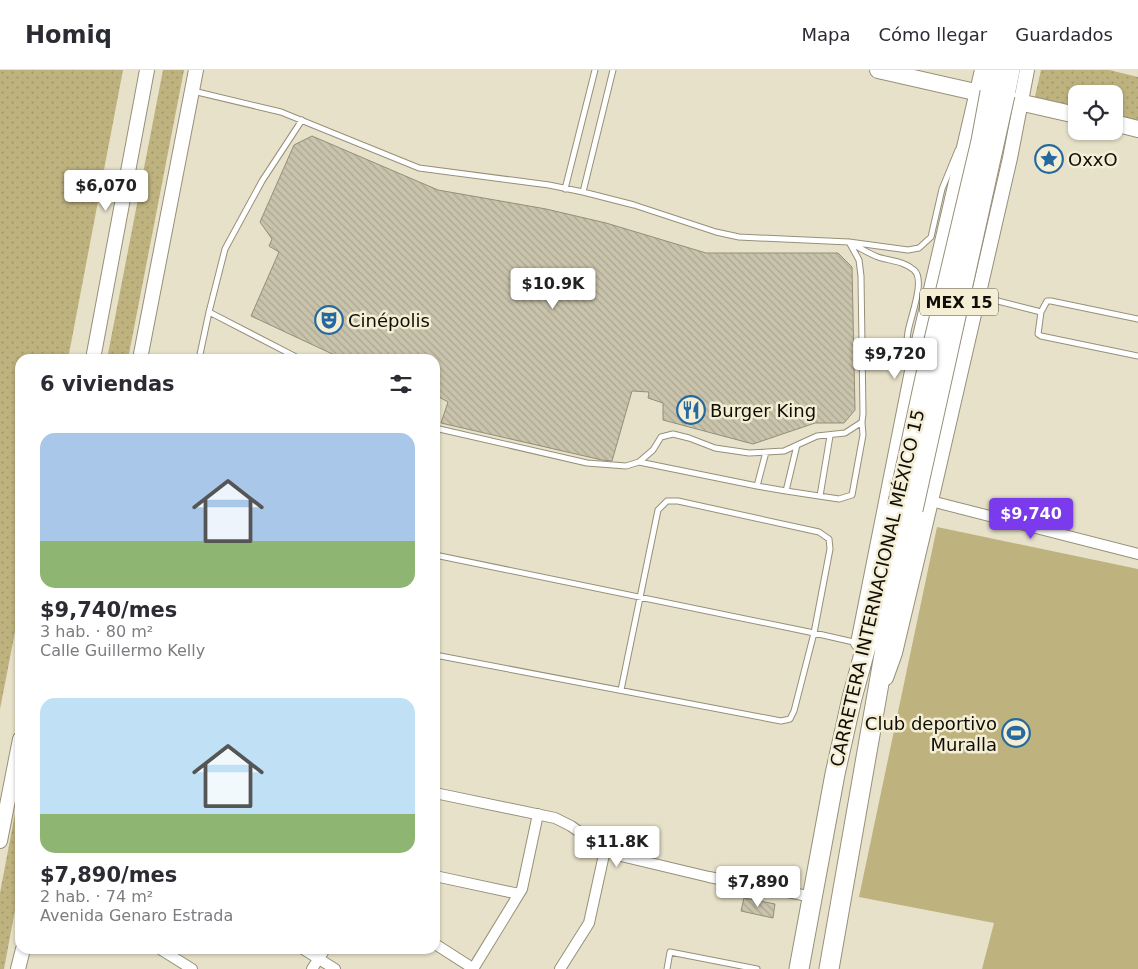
<!DOCTYPE html>
<html lang="es">
<head>
<meta charset="utf-8">
<style>
	:root { --surface:#fff; --page:#f7f7f7; --text:#2b2b33; --muted:#7c7c81; --line:#e1e1e2; --accent:#7c3aed }
	body { margin:0; font-family:"DejaVu Sans",sans-serif; background:var(--page); color:var(--text); height:100vh; display:flex; flex-direction:column; font-size:19px; white-space:nowrap }
	* { box-sizing:border-box; margin:0 }
	p { font-size:16px; color:var(--muted) }
	.icon { flex:none; width:28px; height:28px; fill:none; stroke:currentColor; stroke-width:2; stroke-linecap:round; stroke-linejoin:round }
	.map { position:relative; flex:1; overflow:hidden }
	.details { position:absolute; left:15px; top:284px; width:425px; height:600px; display:flex; flex-direction:column; background:var(--surface); border-radius:15px; box-shadow:0 1px 4px #0004 }
	.details>* { flex:none }
	.tools { position:absolute; left:1068px; top:15px; display:grid; gap:10px }
	.tools a { display:grid; place-items:center; width:55px; height:55px; border-radius:10px; background:var(--surface); box-shadow:0 1px 4px #0004; font-size:25px }
	.price { position:absolute; translate:-50% -42px; padding:0 11px; border-radius:5px; background:#fff; color:#222; font-size:16px; line-height:32px; filter:drop-shadow(0 1px 2px #0008) }
	.price::after { content:''; position:absolute; left:50%; top:30px; width:15px; height:11px; margin-left:-8px; background:inherit; clip-path:polygon(0 0,100% 0,50% 100%) }
	.price.on { background:var(--accent); color:#fff }
	ul { padding:0; list-style:none }
	li { display:grid; align-content:center; gap:10px; height:265px; padding:0 25px }
	li span { display:grid; place-items:center; height:155px; border-radius:15px; color:#555 }
	li>.icon { margin-inline-start:auto }
	span .icon { width:90px; height:90px; fill:#fffc; stroke-width:1 }
	li b { font-size:21px }
	h2 { display:flex; justify-content:space-between; align-items:center; height:60px; padding:0 25px; font-size:21px }
	header { display:flex; align-items:center; gap:30px; box-sizing:border-box; height:70px; padding:0 25px; background:var(--surface); border-bottom:1px solid var(--line) }
	header strong { font-size:24px }
	nav { display:flex; gap:28px; margin-inline-start:auto; font-size:18px }
	.map>svg:first-child { display:block }
	.grass { fill:url(#grass-dots) }
	.garden { fill:#beb27f }
	.building { fill:url(#building-back-hatch); stroke:#948f79 }
	.lines { fill:none; stroke-linecap:round; stroke-linejoin:round }
	.lane-casing { stroke:#96907a; stroke-width:7 }
	.street-casing { stroke:#96907a; stroke-width:12 }
	.secondary-casing { stroke:#96907a; stroke-width:16 }
	.primary-casing { stroke:#96907a; stroke-width:18 }
	.highway-casing { stroke:#96907a; stroke-width:21 }
	.lane { stroke:#fff; stroke-width:5 }
	.street { stroke:#fff; stroke-width:10 }
	.secondary { stroke:#fff; stroke-width:14 }
	.primary { stroke:#fff; stroke-width:16 }
	.highway { stroke:#fff; stroke-width:19 }
	.highway-bridge-casing { stroke:#96907a; stroke-width:21; stroke-linecap:butt }
	.highway-bridge { stroke:#fff; stroke-width:19 }
	.labels { text-anchor:middle; dominant-baseline:central; stroke-width:5; stroke-linejoin:round; paint-order:stroke }
	.shield { fill:#f4eed5; stroke:#545043; stroke-width:1 }
	.shield-label { font-size:16px; font-weight:bold; fill:#0f0d05 }
	.poi-label { font-size:18px; fill:#0f0d05; stroke:#f4eed5; text-anchor:start }
	.street-label { font-size:18px; fill:#0f0d05; stroke:#f4eed5 }
</style>
</head>
<body>
<header>
<strong>Homiq</strong>
<nav><a>Mapa</a><a>Cómo llegar</a><a>Guardados</a></nav>
</header>
<div class="map">
<svg width="1138" height="899" viewBox="0 0 1138 899">
	<defs>
		<pattern id="grass-dots" width="8" height="8" patternUnits="userSpaceOnUse" patternTransform="scale(1.25)"><rect width="8" height="8" fill="#beb27f"/><path d="M2 2h.1M6 6h.1" fill="none" stroke="#a2986c" stroke-width="1.8" stroke-linecap="round"/></pattern>
		<pattern id="building-back-hatch" width="6" height="6" patternUnits="userSpaceOnUse" patternTransform="scale(1.25)"><rect width="6" height="6" fill="#c9c3ab"/><path d="M-1 5l2 2M0 0l6 6M5-1l2 2" fill="none" stroke="#aba692"/></pattern>
	</defs>
	<rect width="100%" height="100%" fill="#e6e1c8"/>
	<path class="grass" d="M0,0H123L68,289H20V536L0,639Z
		M163,0H184L128,289H107Z
		M1041,0H1109L1138,7V52L1114,49V24H1076V41L1034,31Z
		M20,717V813L4,899H0V823Z"/>
	<path class="garden" d="M937,457L1138,499V899H982L994,853L859,827Z"/>
	<path class="building" d="M312,66L438,120L546,139L606,153L706,183H838L852,197L855,340L844,353H815L753,374L663,350V333L648,328L649,322L632,321L612,391L602,390L441,353L448,332L439,327L438,307L435,306V289H343L251,246L279,182L269,176L272,169L260,152L294,75Z
		M744,828L775,834L773,848L741,841Z"/>
	<g class="lines">
		<defs>
			<path id="lane" d="M193,21L281,42L419,98L549,115L583,122L634,135L716,162L739,167L849,172L908,180L919,178L931,167L942,119L958,80
				M565,119L595,0
				M583,122L613,0
				M854,175C862,179 870,184 878,187C890,191 904,191 914,200C926,210 910,248 908,262C906,273 907,282 910,292
				M978,226L1041,242L1047,231H1051L1138,249
				M209,242L300,289
				M1041,242L1038,264L1041,266L1138,286
				M199,289L209,242L225,179L262,111L302,50
				M435,358L587,393L626,396L639,392L653,380L661,367L673,364L689,368L715,378L749,383L784,381L817,366L845,363L862,352L863,344L861,206L859,190L849,172
				M639,392L757,416L766,382
				M757,416L786,421L797,375
				M786,421L839,429L852,425L863,365L862,352
				M820,426L830,366
				M435,485L814,563L858,573
				M435,585L781,651L790,649L794,641L814,563L830,479L829,469L819,462L678,431H667L658,440L621,620
				M667,899L670,882L757,899"/>
			<path id="street" d="M931,431L1138,484
				M435,723L555,748L571,756L605,780L621,786L709,807L813,827
				M435,806L519,824
				M435,874L474,899
				M160,879L192,899
				M303,879L335,899
				M312,899L325,879
				M473,899L522,819L538,744
				M560,899L589,853L605,780"/>
			<path id="secondary" d="M93,289L147,0
				M140,289L196,0
				M858,573L912,301L982,0
				M886,608L895,583L931,431L1010,88L1027,0
				M0,771L20,669
				M18,899L23,879"/>
			<path id="primary" d="M878,0L1076,45
				M1114,53L1138,59"/>
			<path id="highway" d="M990,22L995,0
				M1005,25L1010,0
				M799,899L835,704L852,628L867,573L897,437
				M829,899L885,579L913,440"/>
		</defs>
		<use href="#lane" class="lane-casing"/>
		<use href="#street" class="street-casing"/>
		<use href="#secondary" class="secondary-casing"/>
		<use href="#primary" class="primary-casing"/>
		<use href="#highway" class="highway-casing"/>
		<use href="#lane" class="lane"/>
		<use href="#street" class="street"/>
		<use href="#secondary" class="secondary"/>
		<use href="#primary" class="primary"/>
		<use href="#highway" class="highway"/>
		<defs>
			<path id="highway-bridge" d="M897,437L925,308L981,71L990,22
				M913,440L1005,25"/>
		</defs>
		<use href="#highway-bridge" class="highway-bridge-casing"/>
		<use href="#highway-bridge" class="highway-bridge"/>
	</g>
	<defs>
		<symbol id="sight-ring" viewBox="-11 -11 22 22"><circle r="9.5" fill="#f4eed5" stroke="#25699e" stroke-width="1.5"/><path d="M0-6L1.8-2.2L6-1.7L2.9 1.2L3.7 5.4L0 3.3L-3.7 5.4L-2.9 1.2L-6-1.7L-1.8-2.2Z" fill="#25699e"/></symbol>
		<symbol id="theatre-ring" viewBox="-11 -11 22 22"><circle r="9.5" fill="#f4eed5" stroke="#25699e" stroke-width="1.5"/><path d="M-5-5.5Q0-4 5-5.5V0Q5 5 0 6Q-5 5-5 0ZM-3.3-2.5H-1v1.5H-3.3ZM1-2.5H3.3v1.5H1ZM-2.8 1Q0 5.5 2.8 1Z" fill="#25699e"/></symbol>
		<symbol id="restaurant-ring" viewBox="-11 -11 22 22"><circle r="9.5" fill="#f4eed5" stroke="#25699e" stroke-width="1.5"/><path d="M-5-6h1v4h1v-4h1v4h1v-4h1v5L-1.5 .5V6h-2V.5L-5-1ZM5-6V6H3V1.5H1.5Q1.5-4 5-6Z" fill="#25699e"/></symbol>
		<symbol id="stadium-ring" viewBox="-11 -11 22 22"><circle r="9.5" fill="#f4eed5" stroke="#25699e" stroke-width="1.5"/><path d="M0-5a6.5 5 0 1 0 0 10a6.5 5 0 1 0 0-10ZM-3.5-1.8h7v3.6h-7Z" fill="#25699e"/></symbol>
	</defs>
	<g fill-rule="evenodd">
		<use href="#sight-ring" x="1033" y="73" width="32" height="32"/>
		<use href="#theatre-ring" x="313" y="234" width="32" height="32"/>
		<use href="#restaurant-ring" x="675" y="324" width="32" height="32"/>
		<use href="#stadium-ring" x="1000" y="647" width="32" height="32"/>
	</g>
	<g class="labels">
		<rect class="shield" x="920" y="218.5" width="78" height="27" rx="4"/>
		<g class="shield-label">
			<text x="959" y="232">MEX 15</text>
		</g>
		<g class="poi-label">
			<text x="1068" y="89">OxxO</text>
			<text x="348" y="250">Cinépolis</text>
			<text x="710" y="340">Burger King</text>
			<text x="997" y="653" text-anchor="end">Club deportivo<tspan x="997" dy="21">Muralla</tspan></text>
		</g>
		<g class="street-label">
			<text transform="translate(877 518) rotate(-77)">CARRETERA INTERNACIONAL MÉXICO 15</text>
		</g>
	</g>
</svg>
<div class="tools">
<a><svg class="icon" aria-label="locate" viewBox="0 0 24 24"><circle cx="12" cy="12" r="6"/><path d="M12 2v4M12 18v4M2 12h4M18 12h4"/></svg></a>
</div>
<b class="price" style="left:106px;top:142px">$6,070</b>
<b class="price" style="left:553px;top:240px">$10.9K</b>
<b class="price" style="left:895px;top:310px">$9,720</b>
<b class="price on" style="left:1031px;top:470px">$9,740</b>
<b class="price" style="left:617px;top:798px">$11.8K</b>
<b class="price" style="left:758px;top:838px">$7,890</b>
<section class="details">
<h2>6 viviendas<svg class="icon" aria-label="filters" viewBox="0 0 24 24"><path d="M4 7h16M4 17h16"/><circle cx="9" cy="7" r="2"/><circle cx="15" cy="17" r="2"/></svg></h2>
<ul>
<li><span style="background:linear-gradient(#a9c7e8 70%,#8fb573 0)"><svg class="icon" aria-label="home" viewBox="0 0 24 24"><path d="M3 11l9-7 9 7M6 9v11h12V9"/></svg></span><div><b>$9,740/mes</b><p>3 hab. · 80 m²</p><p>Calle Guillermo Kelly</p></div></li>
<li><span style="background:linear-gradient(#bfe0f5 75%,#8fb573 0)"><svg class="icon" aria-label="home" viewBox="0 0 24 24"><path d="M3 11l9-7 9 7M6 9v11h12V9"/></svg></span><div><b>$7,890/mes</b><p>2 hab. · 74 m²</p><p>Avenida Genaro Estrada</p></div></li>
</ul>
</section>
</div>
</body>
</html>
